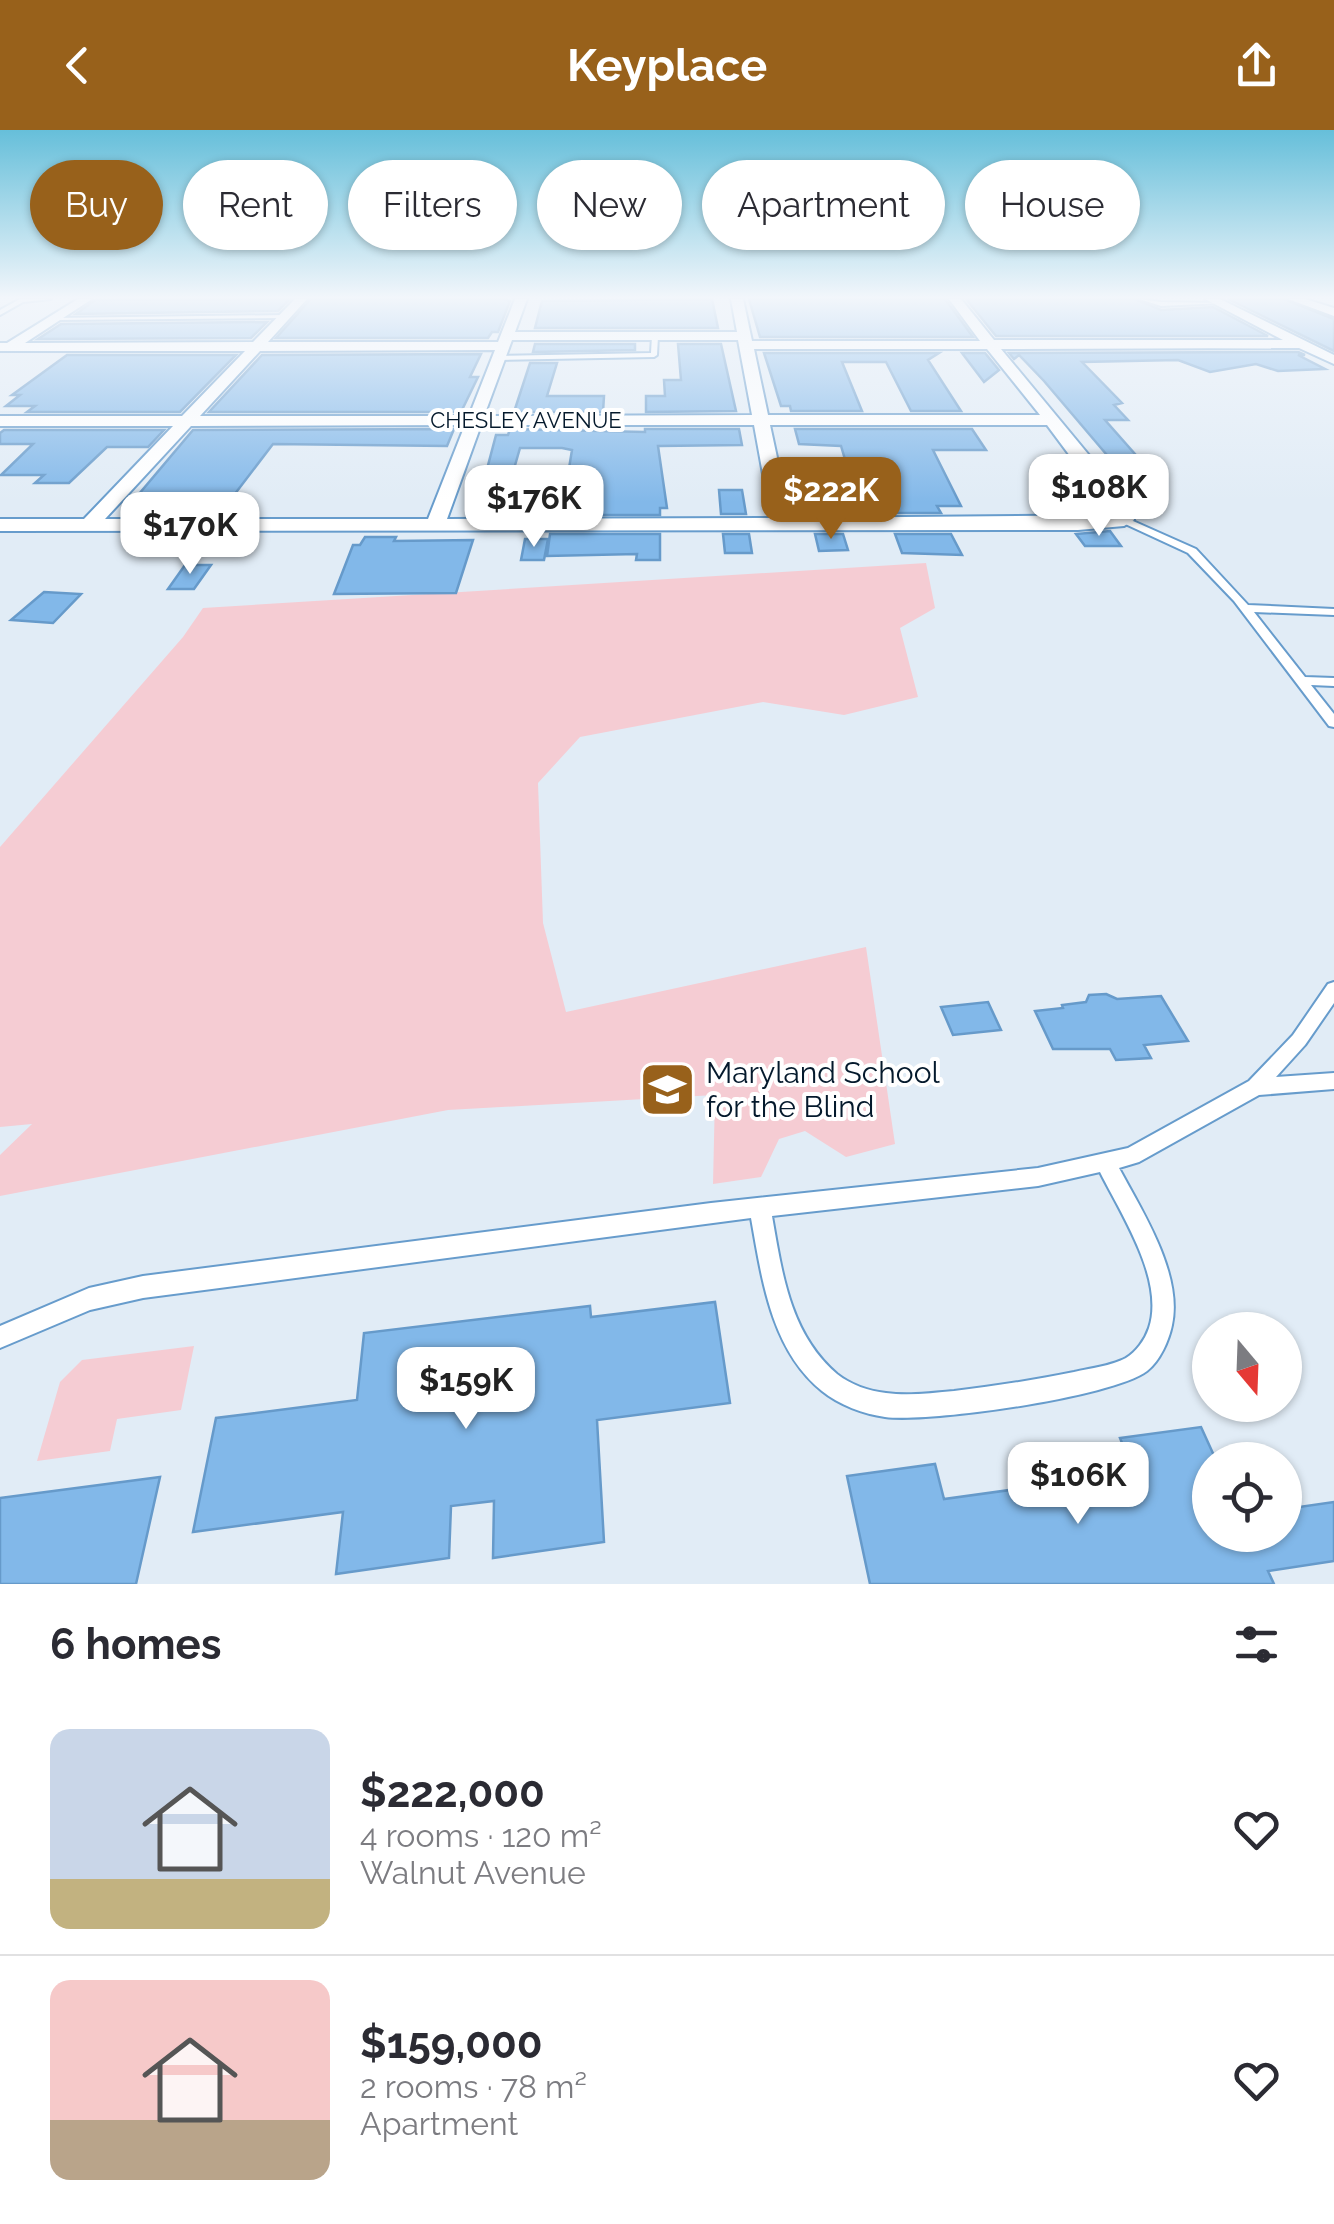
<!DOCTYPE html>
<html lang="en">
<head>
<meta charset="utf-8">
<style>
	:root { --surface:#fff; --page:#f7f7f7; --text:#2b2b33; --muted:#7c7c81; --line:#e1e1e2; --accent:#98611b }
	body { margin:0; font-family:Raleway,sans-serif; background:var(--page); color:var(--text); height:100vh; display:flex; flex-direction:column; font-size:38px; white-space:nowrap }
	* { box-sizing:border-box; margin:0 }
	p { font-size:32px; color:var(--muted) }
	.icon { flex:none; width:55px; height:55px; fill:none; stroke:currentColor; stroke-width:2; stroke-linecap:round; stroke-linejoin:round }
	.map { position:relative; height:1454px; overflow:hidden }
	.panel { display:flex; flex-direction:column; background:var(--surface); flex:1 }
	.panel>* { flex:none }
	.hud { position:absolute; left:30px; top:30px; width:1275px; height:90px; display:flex; gap:20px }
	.needle { width:65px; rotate:161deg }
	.controls { position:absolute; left:1192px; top:1182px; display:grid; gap:20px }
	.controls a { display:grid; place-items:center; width:110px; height:110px; border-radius:50%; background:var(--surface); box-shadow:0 2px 8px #0004; font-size:50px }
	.price { position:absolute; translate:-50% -85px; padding:0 22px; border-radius:20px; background:#fff; color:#222; font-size:32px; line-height:65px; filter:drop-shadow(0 2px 5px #0008) }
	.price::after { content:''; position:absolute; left:50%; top:60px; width:30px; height:22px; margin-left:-15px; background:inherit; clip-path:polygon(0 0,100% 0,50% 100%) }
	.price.active { background:var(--accent); color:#fff }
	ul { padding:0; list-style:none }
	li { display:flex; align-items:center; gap:30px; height:250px; padding:0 50px }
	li+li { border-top:2px solid var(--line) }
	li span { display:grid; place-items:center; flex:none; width:280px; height:200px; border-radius:20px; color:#555 }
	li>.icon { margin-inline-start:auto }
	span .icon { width:120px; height:120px; fill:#fffc; stroke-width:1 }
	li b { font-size:42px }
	h2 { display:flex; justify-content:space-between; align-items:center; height:120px; padding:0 50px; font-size:42px }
	.pill { padding:0 35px; border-radius:45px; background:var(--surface); box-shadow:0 2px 8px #0004; font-size:35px; line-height:90px }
	.pill.active { background:var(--accent); color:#fff }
	header { display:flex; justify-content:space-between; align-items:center; height:130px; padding:0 50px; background:var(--accent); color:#fff; font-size:45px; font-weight:700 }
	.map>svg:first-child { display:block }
	.green { fill:#f5ccd3 }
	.building { fill:#82b8e9; stroke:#669aca; stroke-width:2.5 }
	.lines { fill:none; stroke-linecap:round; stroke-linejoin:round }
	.lane-casing { stroke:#679ccc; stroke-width:4 }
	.street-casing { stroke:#679ccc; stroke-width:4 }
	.lane { fill:#fff; fill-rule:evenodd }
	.street { fill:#fff; fill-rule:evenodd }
	.labels { text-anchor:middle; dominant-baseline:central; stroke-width:8; stroke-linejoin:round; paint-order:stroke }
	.far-street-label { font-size:22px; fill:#04192c; stroke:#fff }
	.near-poi-label { font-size:30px; fill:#04192c; stroke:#fff; text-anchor:start }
</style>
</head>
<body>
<header><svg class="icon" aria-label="back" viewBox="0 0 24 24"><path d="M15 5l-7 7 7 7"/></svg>Keyplace<svg class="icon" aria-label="share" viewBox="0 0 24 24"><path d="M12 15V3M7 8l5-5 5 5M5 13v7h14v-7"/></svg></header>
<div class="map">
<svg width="1334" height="1454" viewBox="0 0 1334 1454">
	<rect width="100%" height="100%" fill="#e1ecf6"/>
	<path class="green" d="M926,433L935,478L900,498L918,567L844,585L763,572L580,607L538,653L543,793L566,882L866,817L895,1014L846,1027L805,1001L779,1009L761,1047L713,1054L715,965L448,980L0,1066V1025L32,994L0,997V717L183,507L203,478Z
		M194,1216L181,1280L117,1289L110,1321L37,1331L60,1252L82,1230Z"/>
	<path class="building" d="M253,169H290L278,181L76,184L95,170Z
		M311,169H503L510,171L498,202H492L488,208H276Z
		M712,169L718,198H535L542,171Z
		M749,169H945L973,207H760Z
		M966,169H1135L1161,180L1213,177L1268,206H996Z
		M1228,169H1284L1334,189V221Z
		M267,192L251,208L38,209L61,194Z
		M535,214H635V220L533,222Z
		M678,214H721L736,281L646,282V266H665L664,250H681Z
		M1298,222L1305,225H1298L1325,239L1278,241L1256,234L1210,242L1178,230L1082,232L1122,273L1114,275L1128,290H1105L1165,358H1135L1044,251L1019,225L1014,229L1009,223Z
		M764,223H939L928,230L961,281H911L886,232H842L862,281H791L790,276H781Z
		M962,223H985L999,240L984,252Z
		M481,224L470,247H478L461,282H209L262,225Z
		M67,225H236L180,282H27L35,276H6L20,265H12Z
		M530,233H557L547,266H604L603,282H514Z
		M454,299L447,316L273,314L231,369L225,364L210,377H128L193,300Z
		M510,299L645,302V299H739L742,315L658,316L667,378H660V385H553L560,363H565L572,320L562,318H520L503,377H477L496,305H508Z
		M795,299H972L986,320H933L961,376H937L941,383H887L872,346H850L841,316L799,314Z
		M4,300H164L148,317H107L69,353H35L44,345H1L33,314H0V303Z
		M719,360H742L746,384H721Z
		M804,363H831L837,384H809Z
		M1047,363H1081L1095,381L1060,382Z
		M1110,401L1121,416H1085L1076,404Z
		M550,404H660V430H636L637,424L547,426Z
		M723,404H749L752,423H725Z
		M815,404H843L848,420L819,421Z
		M895,404H951L962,425L902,423Z
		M365,407H396L394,411L473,410L456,463L334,464L353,415H360Z
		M525,409H548L544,430H521Z
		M185,435H211L194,459H168Z
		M44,462L81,464L53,493L11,490Z
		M1106,864L1117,869L1161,866L1188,911L1144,915L1151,928L1116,930L1110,919H1053L1035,881L1063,878L1062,875L1086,872L1089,865Z
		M988,872L1001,900L953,905L941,877Z
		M715,1172L730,1273L597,1290L604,1412L493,1428L494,1371L451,1376L449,1428L336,1444L343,1382L193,1402L216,1288L357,1270L364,1203L590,1176L591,1187Z
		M1201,1297L1216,1330H1210V1405H1285V1379L1334,1372V1431L1268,1441L1274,1454H870L847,1346L935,1334L944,1369L1134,1343L1120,1308Z
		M160,1347L136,1454H0V1368Z"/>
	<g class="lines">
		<defs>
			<path id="lane" d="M20,169H51L23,172L0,185V180Z
				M1139,169L1161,172L1223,173L1161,176Z
				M284,185L286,188L56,190L53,188Z
				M655,204L658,206L657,225L654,227L498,230L495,228L498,226L651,223L652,206Z
				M1124,387L1196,419L1248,475L1334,479V485L1254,482L1305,547L1334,548V556L1311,555L1334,584V597L1329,596L1234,471L1188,423L1121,392L1119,390Z
				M1334,852V873L1305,915L1276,947L1334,943V959L1259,965L1139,1032L1119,1038C1142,1081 1183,1144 1172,1195C1169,1210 1160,1231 1147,1241C1113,1267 930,1293 885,1287C864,1284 839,1275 822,1261C771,1220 762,1149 751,1088L143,1168L90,1180L0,1218V1196L89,1158L143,1146L711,1073L1038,1038L1128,1018L1249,951L1293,905L1328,854ZM1100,1042C1121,1084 1165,1150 1149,1198C1145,1210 1136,1222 1126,1228C1111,1236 1091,1238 1074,1242C1035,1250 995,1256 954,1261C932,1263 908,1266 886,1263C869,1261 851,1255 837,1244C790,1204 782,1143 772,1086L1038,1056Z"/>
			<path id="street" d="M78,169H92L25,213L253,212L295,169H307L268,212H498L515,169H527L515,202H737L731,169H743L752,211H980L949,169H961L994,210H1283L1205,169H1220L1334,225V234L1299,218L1001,219L1131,376L1134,390L1124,396L1078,400L0,401V389H84L173,296H0V286H182L245,221H0V213H7ZM512,210H738L752,285L484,286ZM754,219H987L1040,285H768ZM495,220L469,286H200L260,221ZM465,295L428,389H105L191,296ZM481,295H754L771,388L447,389ZM770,295H1047L1114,385L790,388Z
				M1288,169H1305L1334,178V186Z"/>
		</defs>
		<use href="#lane" class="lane-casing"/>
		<use href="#street" class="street-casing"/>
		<use href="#lane" class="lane"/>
		<use href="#street" class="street"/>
	</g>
	<linearGradient id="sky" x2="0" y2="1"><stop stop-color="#66bfda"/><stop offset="0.45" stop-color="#f2f6fb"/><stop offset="1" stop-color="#f2f6fb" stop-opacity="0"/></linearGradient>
	<rect width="1334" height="372" fill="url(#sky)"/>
	<defs>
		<symbol id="school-square" viewBox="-11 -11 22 22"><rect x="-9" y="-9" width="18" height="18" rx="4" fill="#98611b" stroke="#fff"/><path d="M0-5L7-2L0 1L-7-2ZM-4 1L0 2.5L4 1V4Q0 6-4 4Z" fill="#fff"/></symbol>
	</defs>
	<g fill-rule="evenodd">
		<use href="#school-square" x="636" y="928" width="63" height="63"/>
	</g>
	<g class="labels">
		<g class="far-street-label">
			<text x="526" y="290">CHESLEY AVENUE</text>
		</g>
		<g class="near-poi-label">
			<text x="706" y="942">Maryland School<tspan x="706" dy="34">for the Blind</tspan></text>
		</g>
	</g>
</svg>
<div class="controls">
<a><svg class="needle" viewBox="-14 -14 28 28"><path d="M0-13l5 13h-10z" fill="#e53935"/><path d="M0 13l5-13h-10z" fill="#7c7c81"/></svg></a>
<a><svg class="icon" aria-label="locate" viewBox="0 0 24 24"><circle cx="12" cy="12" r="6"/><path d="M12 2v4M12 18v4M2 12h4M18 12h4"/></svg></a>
</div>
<b class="price" style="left:1099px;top:409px">$108K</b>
<b class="price active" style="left:831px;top:412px">$222K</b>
<b class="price" style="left:534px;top:420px">$176K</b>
<b class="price" style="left:190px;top:447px">$170K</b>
<b class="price" style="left:466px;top:1302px">$159K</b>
<b class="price" style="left:1078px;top:1397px">$106K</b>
<div class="hud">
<a class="pill active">Buy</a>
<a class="pill">Rent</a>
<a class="pill">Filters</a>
<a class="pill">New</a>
<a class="pill">Apartment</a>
<a class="pill">House</a>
</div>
</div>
<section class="panel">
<h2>6 homes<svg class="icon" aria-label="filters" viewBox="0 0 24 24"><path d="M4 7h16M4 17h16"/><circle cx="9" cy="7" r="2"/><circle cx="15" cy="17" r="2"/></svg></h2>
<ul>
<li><span style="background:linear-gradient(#c9d6e8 75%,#c2b280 0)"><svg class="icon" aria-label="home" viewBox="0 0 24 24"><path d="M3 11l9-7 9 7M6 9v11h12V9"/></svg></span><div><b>$222,000</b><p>4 rooms · 120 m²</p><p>Walnut Avenue</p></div><svg class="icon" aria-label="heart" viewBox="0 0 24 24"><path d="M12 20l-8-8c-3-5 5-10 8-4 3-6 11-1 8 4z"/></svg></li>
<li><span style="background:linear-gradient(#f6c9c9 70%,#b9a48a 0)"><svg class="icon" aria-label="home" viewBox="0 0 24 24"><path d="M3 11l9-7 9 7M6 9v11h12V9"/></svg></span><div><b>$159,000</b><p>2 rooms · 78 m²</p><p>Apartment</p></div><svg class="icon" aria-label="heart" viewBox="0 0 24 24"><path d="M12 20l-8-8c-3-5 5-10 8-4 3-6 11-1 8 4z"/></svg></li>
</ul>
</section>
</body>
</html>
